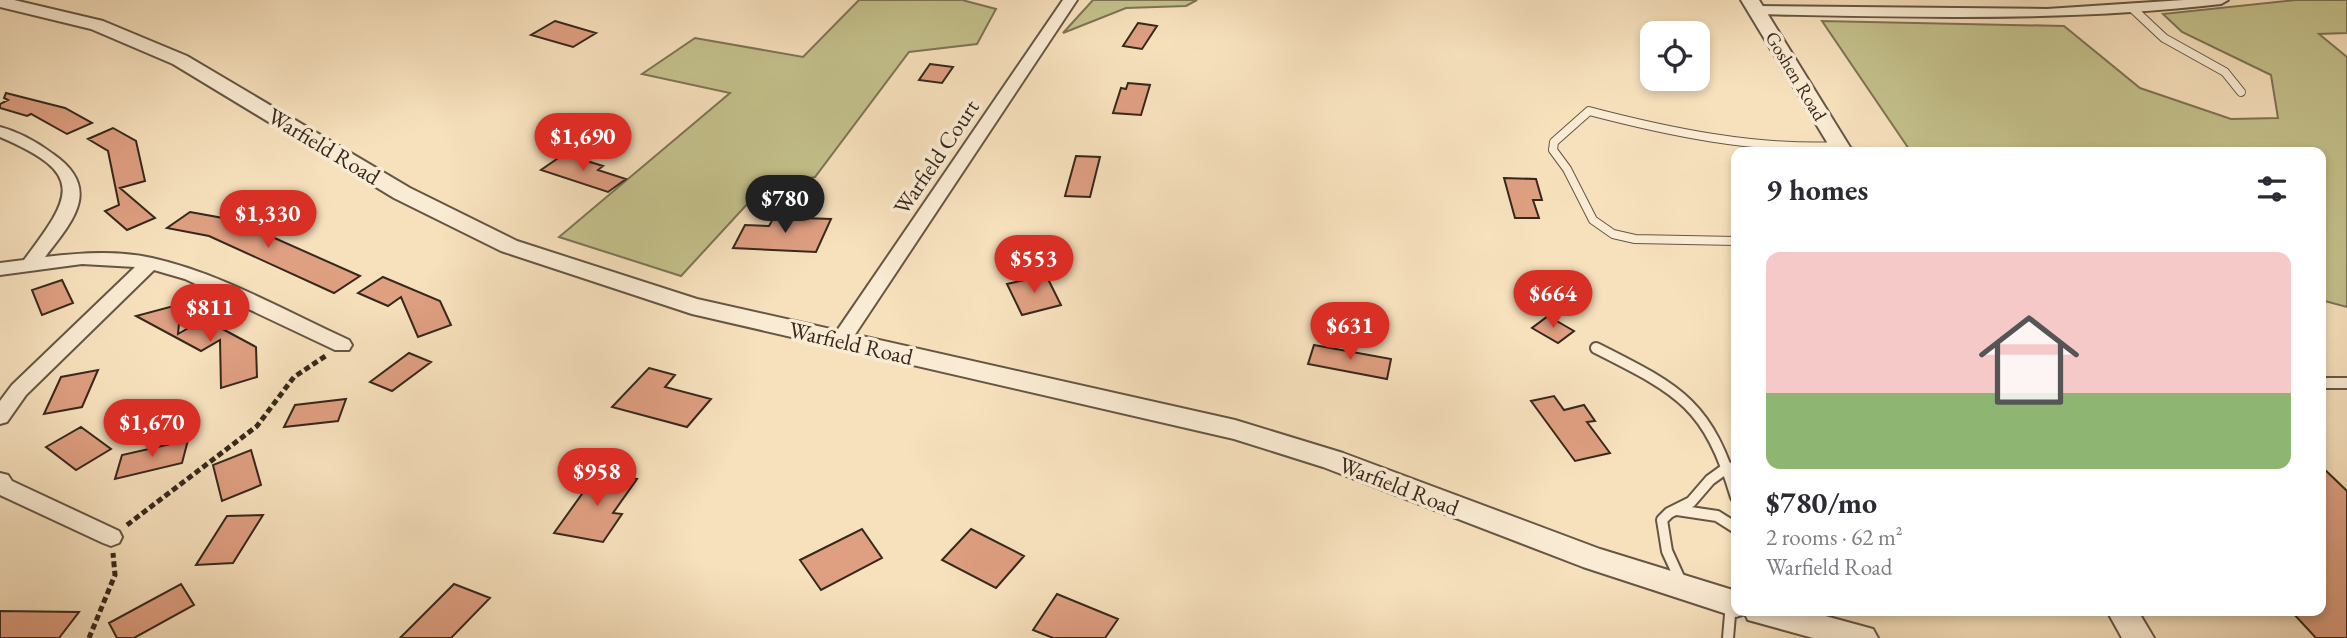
<!DOCTYPE html>
<html lang="en">
<head>
<meta charset="utf-8">
<style>
	:root { --surface:#fff; --page:#f2f2f3; --text:#2b2b33; --muted:#7c7c81; --line:#e1e1e2; --accent:#d93025 }
	body { margin:0; font-family:"EB Garamond",serif; background:var(--page); color:var(--text); height:100vh; display:flex; flex-direction:column; font-size:26px; white-space:nowrap }
	* { box-sizing:border-box; margin:0 }
	p { font-size:23px; color:var(--muted) }
	.icon { flex:none; width:38px; height:38px; fill:none; stroke:currentColor; stroke-width:2; stroke-linecap:round; stroke-linejoin:round }
	.map { position:relative; flex:1; overflow:hidden }
	.details { position:absolute; left:1731px; top:147px; width:595px; height:469px; display:flex; flex-direction:column; background:var(--surface); border-radius:14px; box-shadow:0 4px 10px #0003 }
	.details>* { flex:none }
	.buttons { position:absolute; left:1640px; top:21px; display:grid; gap:14px }
	.buttons a { display:grid; place-items:center; width:70px; height:70px; border-radius:14px; background:var(--surface); box-shadow:0 4px 10px #0003; font-size:35px }
	.price { position:absolute; translate:-50% -60px; padding:0 16px; border-radius:24px; background:var(--accent); color:#fff; font-size:23px; line-height:46px; filter:drop-shadow(0 2px 4px #0008) }
	.price::after { content:''; position:absolute; left:50%; top:42px; width:21px; height:16px; margin-left:-10px; background:inherit; clip-path:polygon(0 0,100% 0,50% 100%) }
	.price.selected { background:#222; color:#fff }
	ul { padding:0; list-style:none }
	li { display:grid; align-content:center; gap:14px; height:371px; padding:0 35px }
	li+li { border-top:2px solid var(--line) }
	li span { display:grid; place-items:center; height:217px; border-radius:14px; color:#555 }
	li>.icon { margin-inline-start:auto }
	span .icon { width:126px; height:126px; fill:#fffc; stroke-width:1 }
	li b { font-size:30px }
	h2 { display:flex; justify-content:space-between; align-items:center; height:84px; padding:0 35px; font-size:30px }
	.map>svg:first-child { display:block }
	.green { fill:#c4c18c; stroke:#7d7454; stroke-width:2 }
	.building { fill:#df9f81; stroke:#36281c; stroke-width:2 }
	.lines { fill:none; stroke-linecap:round; stroke-linejoin:round }
	.service-far1-casing { stroke:#665644; stroke-width:10 }
	.service-casing { stroke:#665644; stroke-width:14 }
	.minor-casing { stroke:#665644; stroke-width:4 }
	.tertiary-casing { stroke:#665644; stroke-width:4 }
	.path { stroke:#36281c; stroke-width:5; stroke-dasharray:6 3.5; stroke-linecap:butt }
	.service-far1 { stroke:#faecd4; stroke-width:8 }
	.service { stroke:#faecd4; stroke-width:10 }
	.minor { fill:#faecd4; fill-rule:evenodd }
	.tertiary { fill:#faecd4; fill-rule:evenodd }
	.labels { text-anchor:middle; dominant-baseline:central; stroke-width:7; stroke-linejoin:round; paint-order:stroke }
	.far-street-label { font-size:19px; fill:#36281c; stroke:#faecd4 }
	.street-label { font-size:23px; fill:#36281c; stroke:#faecd4 }
</style>
</head>
<body>
<div class="map">
<svg width="2347" height="638" viewBox="0 0 2347 638">
	<rect width="100%" height="100%" fill="#f7e1bd"/>
	<filter id="stains"><feTurbulence type="fractalNoise" baseFrequency=".00286" numOctaves="4"/><feColorMatrix values="0 0 0 0 .2 0 0 0 0 .09 0 0 0 0 .02 0 0 0 .5 -.17"/></filter>
	<radialGradient id="worn" r=".72"><stop offset=".6" stop-color="#630" stop-opacity="0"/><stop offset="1" stop-color="#630" stop-opacity=".3"/></radialGradient>
	<path class="green" d="M859,0H962L996,9L977,44L909,52L815,177L762,188L681,276L559,237L730,93L642,74L695,38L803,57Z
		M1093,0H1197L1186,6L1126,8L1063,33Z
		M2296,0H2347V33L2319,34L2347,57V307L2321,300L2320,152H1911L1822,21L2064,26L2140,88L2231,119L2278,118L2271,75L2182,32L2163,14Z"/>
	<path class="building" d="M555,21L596,33L573,47L531,35Z
		M1138,23L1157,26L1142,49L1123,46Z
		M930,64L953,67L942,83L919,80Z
		M1128,83L1150,85L1141,115L1113,113L1121,88L1126,89Z
		M6,93L65,108L92,123L67,134L31,114L27,116L0,108V104L8,100L4,98Z
		M113,128L136,141L145,181L120,188L155,218L127,230L105,211L119,205L108,151L88,139Z
		M564,154L603,166L598,170L626,179L608,192L541,170Z
		M1076,156L1100,157L1090,197L1065,196Z
		M1504,178L1536,179L1542,200H1533L1539,218H1515Z
		M190,212L234,220L360,276L334,293L209,236L167,228Z
		M774,217L831,219L816,252L733,248L745,225L769,226Z
		M1046,275L1061,305L1022,315L1007,284Z
		M383,277L440,301L451,325L418,337L401,297L388,306L358,293Z
		M62,280L73,303L42,315L32,290Z
		M181,304L178,334L204,319L256,347L257,377L221,388L220,340L201,351L136,316Z
		M1548,316L1574,331L1558,343L1532,328Z
		M1314,345L1391,359L1387,379L1308,364Z
		M409,353L431,362L392,391L370,382Z
		M649,368L675,375L665,387L711,399L687,427L612,407Z
		M98,370L82,407L44,414L61,377Z
		M1554,396L1564,410L1584,405L1595,421L1587,422L1610,453L1575,461L1531,401Z
		M346,399L338,421L284,427L295,405Z
		M81,427L111,449L76,470L46,447Z
		M188,440L182,463L115,479L122,455Z
		M251,450L261,485L222,501L213,465Z
		M2320,465L2347,491V638H2316L2291,611H2320Z
		M597,473L637,479L613,513L622,514L603,542L554,533Z
		M263,515L233,563L196,565L227,516Z
		M862,529L882,558L821,590L800,560Z
		M971,529L1024,556L996,588L942,560Z
		M181,584L194,605L134,638H117L109,623Z
		M454,584L490,598L451,638H400Z
		M1057,594L1118,619L1105,638H1053L1033,630Z
		M0,611L79,612L59,638H0Z"/>
	<g class="lines">
		<defs>
			<path id="service-far1" d="M2132,8L2164,38L2225,72L2241,92
				M1736,241L1635,239L1613,234L1593,220L1567,169L1553,150L1554,142L1589,111C1669,132 1756,150 1839,146"/>
			<path id="service" d="M1596,348C1679,390 1708,403 1736,497
				M2320,383H2347
				M1677,510L1717,516L1736,528
				M1682,584L1667,551L1662,520L1669,513L1691,502L1710,480L1728,467
				M1728,638L1731,603L1736,592"/>
			<path id="minor" d="M1063,0H1077L848,345H834L831,340L834,335Z
				M2184,0H2228L2221,4C2066,22 1912,17 1756,14L1749,10L1756,6L2047,9Z
				M0,127C19,132 37,142 53,154C102,188 74,220 45,257C81,253 116,250 152,258C220,273 285,311 349,340L352,345L349,350H335L185,279L154,270L26,395L7,422L0,424V401L12,385L135,267L82,264L0,275V263L24,260C72,196 87,174 0,137Z
				M0,473L8,475L12,481L119,531L122,537L119,543L111,546L103,543L0,495Z"/>
			<path id="tertiary" d="M0,0H14L103,21L187,56L410,188L517,241L697,299L1235,420L1343,453L1600,549L1736,591V611H1807L1873,629L1878,638H1813L1748,620L1745,614L1736,617L1583,567L1323,467L1234,439L692,314L501,251L394,198L173,64L91,29L0,7Z
				M1741,0H1759L1853,152H1833Z
				M2107,611H2138L2154,638H2122Z"/>
		</defs>
		<use href="#service-far1" class="service-far1-casing"/>
		<use href="#service" class="service-casing"/>
		<use href="#minor" class="minor-casing"/>
		<use href="#tertiary" class="tertiary-casing"/>
		<path class="path" d="M127,525L257,426L294,377L327,355
			M89,638L115,575L113,553"/>
		<use href="#service-far1" class="service-far1"/>
		<use href="#service" class="service"/>
		<use href="#minor" class="minor"/>
		<use href="#tertiary" class="tertiary"/>
	</g>
	<g class="labels">
		<g class="far-street-label">
			<text transform="translate(1796 76) rotate(59)">Goshen Road</text>
		</g>
		<g class="street-label">
			<text transform="translate(324 146) rotate(31)">Warfield Road</text>
			<text transform="translate(936 157) rotate(-56)">Warfield Court</text>
			<text transform="translate(851 343) rotate(13)">Warfield Road</text>
			<text transform="translate(1399 486) rotate(21)">Warfield Road</text>
		</g>
	</g>
	<rect width="100%" height="100%" filter="url(#stains)"/>
	<rect width="100%" height="100%" fill="url(#worn)"/>
</svg>
<div class="buttons">
<a><svg class="icon" aria-label="locate" viewBox="0 0 24 24"><circle cx="12" cy="12" r="6"/><path d="M12 2v4M12 18v4M2 12h4M18 12h4"/></svg></a>
</div>
<b class="price" style="left:583px;top:173px">$1,690</b>
<b class="price selected" style="left:785px;top:235px">$780</b>
<b class="price" style="left:268px;top:250px">$1,330</b>
<b class="price" style="left:1034px;top:295px">$553</b>
<b class="price" style="left:1553px;top:330px">$664</b>
<b class="price" style="left:210px;top:344px">$811</b>
<b class="price" style="left:1350px;top:362px">$631</b>
<b class="price" style="left:152px;top:459px">$1,670</b>
<b class="price" style="left:597px;top:508px">$958</b>
<section class="details">
<h2>9 homes<svg class="icon" aria-label="filters" viewBox="0 0 24 24"><path d="M4 7h16M4 17h16"/><circle cx="9" cy="7" r="2"/><circle cx="15" cy="17" r="2"/></svg></h2>
<ul>
<li><span style="background:linear-gradient(#f6c9c9 65%,#8fb573 0)"><svg class="icon" aria-label="home" viewBox="0 0 24 24"><path d="M3 11l9-7 9 7M6 9v11h12V9"/></svg></span><div><b>$780/mo</b><p>2 rooms · 62 m²</p><p>Warfield Road</p></div></li>
</ul>
</section>
</div>
</body>
</html>
